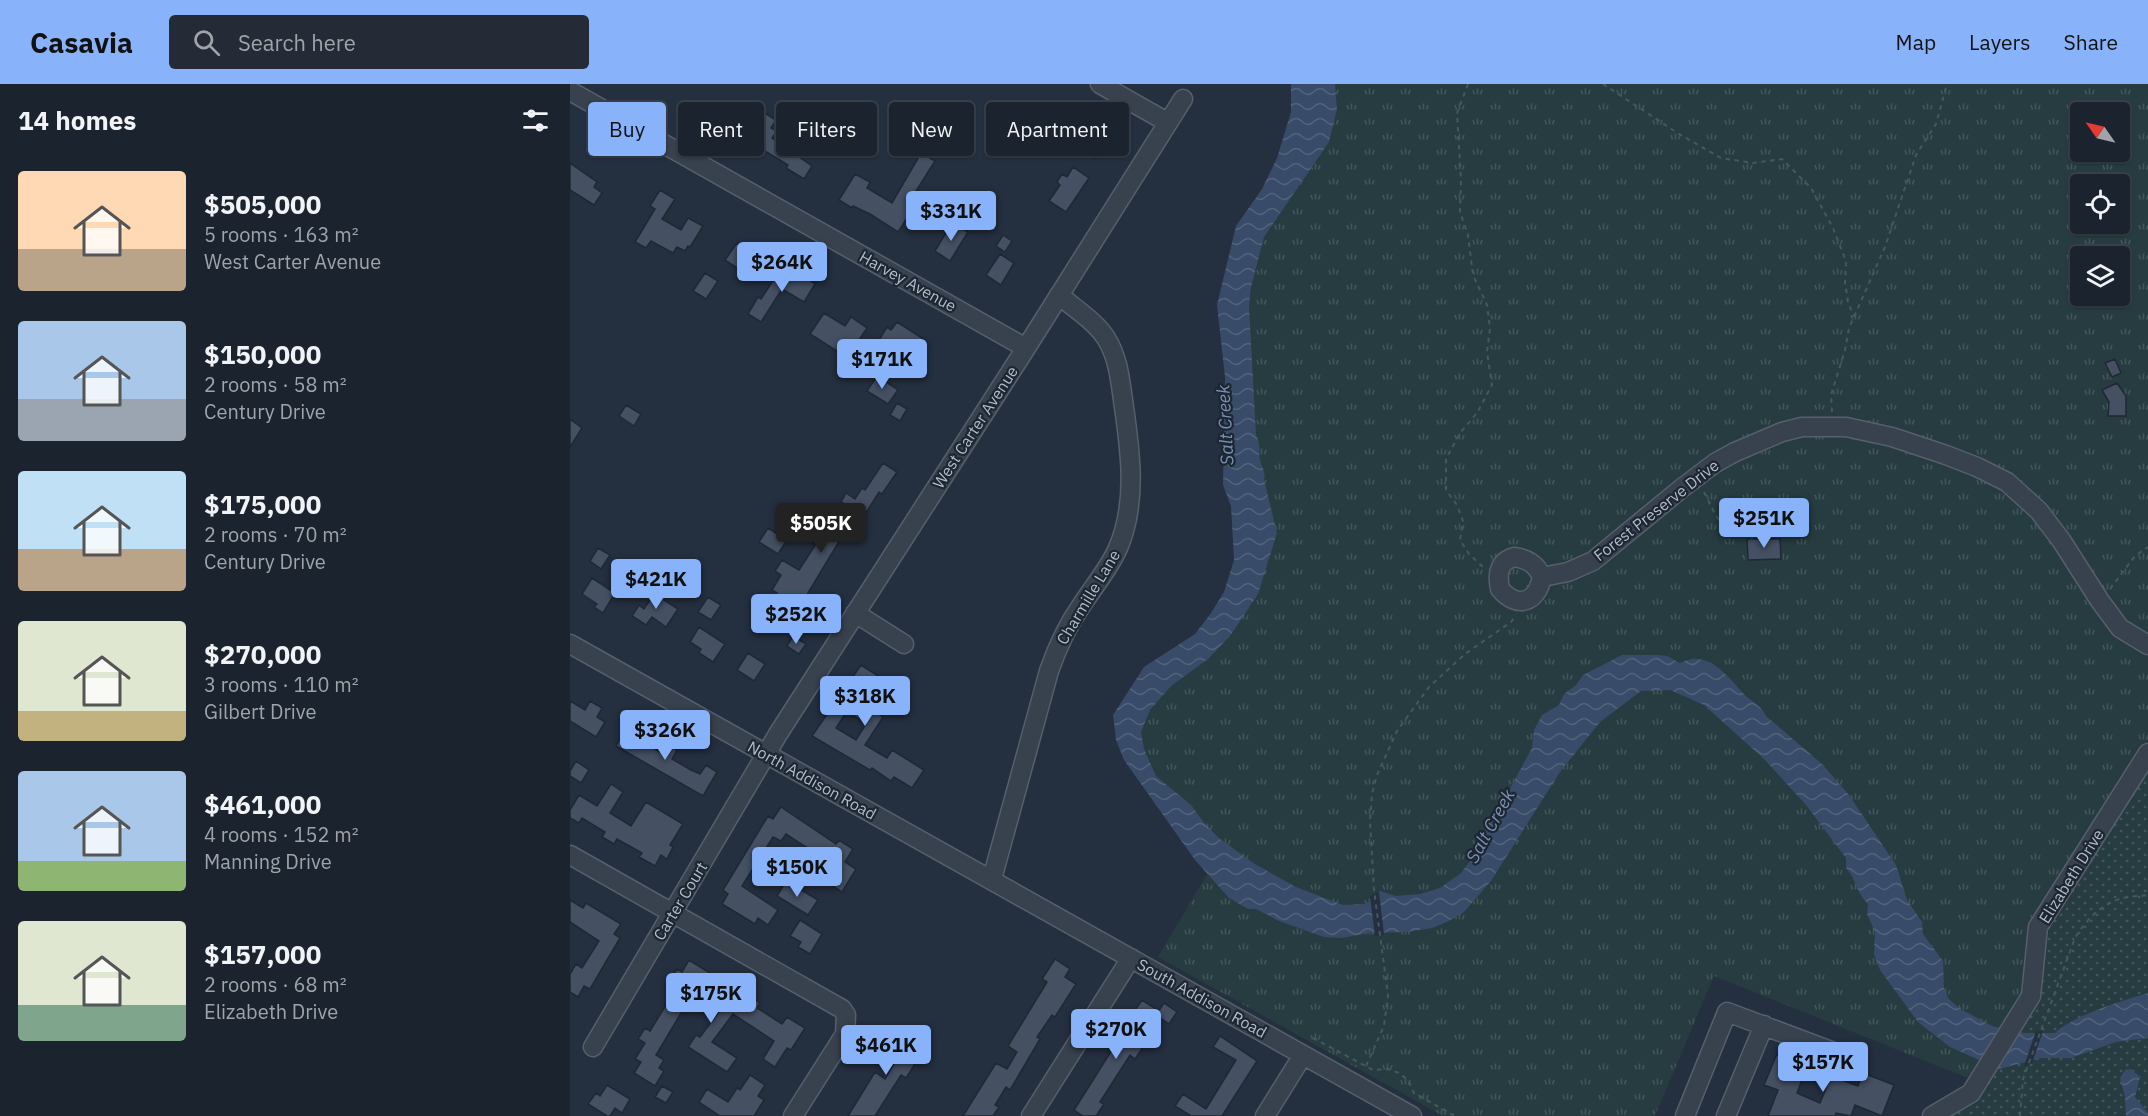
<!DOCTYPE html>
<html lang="en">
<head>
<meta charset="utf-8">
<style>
	:root { --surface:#1b232f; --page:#242b37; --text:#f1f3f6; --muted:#a0a4aa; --line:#39404b; --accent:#88b2fa }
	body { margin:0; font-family:"IBM Plex Sans",sans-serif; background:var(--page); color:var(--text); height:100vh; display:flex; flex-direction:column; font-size:22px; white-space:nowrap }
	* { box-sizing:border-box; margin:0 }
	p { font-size:20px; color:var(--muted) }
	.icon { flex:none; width:33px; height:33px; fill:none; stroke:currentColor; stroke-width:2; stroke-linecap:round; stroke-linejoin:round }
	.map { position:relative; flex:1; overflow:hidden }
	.details { display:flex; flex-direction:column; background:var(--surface); width:570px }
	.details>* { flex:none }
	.hud { position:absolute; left:18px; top:18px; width:570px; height:54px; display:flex; gap:12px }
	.needle { width:39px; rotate:304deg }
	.controls { position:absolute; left:1500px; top:18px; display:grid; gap:12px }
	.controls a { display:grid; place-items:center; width:60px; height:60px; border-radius:6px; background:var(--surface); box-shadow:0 2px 4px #0004,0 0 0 2px var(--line); font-size:30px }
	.price { position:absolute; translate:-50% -51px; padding:0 14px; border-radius:6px; background:var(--accent); color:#111; font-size:20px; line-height:39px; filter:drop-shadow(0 2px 3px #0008) }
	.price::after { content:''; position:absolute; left:50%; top:36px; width:18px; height:14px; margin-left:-9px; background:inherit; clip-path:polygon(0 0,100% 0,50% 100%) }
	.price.selected { background:#222; color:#fff }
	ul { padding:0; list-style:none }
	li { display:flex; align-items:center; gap:18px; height:150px; padding:0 18px }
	li span { display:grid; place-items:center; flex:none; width:168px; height:120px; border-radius:6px; color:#555 }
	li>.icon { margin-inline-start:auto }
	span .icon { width:72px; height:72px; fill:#fffc; stroke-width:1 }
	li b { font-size:26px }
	h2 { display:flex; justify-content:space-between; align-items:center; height:72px; padding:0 18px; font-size:26px }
	.pill { padding:0 21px; border-radius:6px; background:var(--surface); box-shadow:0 2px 4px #0004,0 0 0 2px var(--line); font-size:21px; line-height:54px }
	.pill.selected { background:var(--accent); color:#111 }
	header { display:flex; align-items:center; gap:36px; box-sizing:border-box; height:84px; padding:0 30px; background:var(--accent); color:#111 }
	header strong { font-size:28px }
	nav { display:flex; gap:33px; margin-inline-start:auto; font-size:21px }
	.search { width:420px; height:54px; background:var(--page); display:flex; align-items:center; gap:15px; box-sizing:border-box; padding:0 21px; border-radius:6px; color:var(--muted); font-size:22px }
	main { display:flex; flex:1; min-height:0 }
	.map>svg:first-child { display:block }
	.grass { fill:url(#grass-dots) }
	.park { fill:url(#park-tufts); fill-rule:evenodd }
	.water { fill:url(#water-waves) }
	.pier { fill:#242f3f }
	.building { fill:#455063; stroke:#1f2835; stroke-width:1.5; fill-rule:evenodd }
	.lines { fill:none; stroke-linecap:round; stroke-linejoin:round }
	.minor-casing { stroke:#565f6c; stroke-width:21 }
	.path { stroke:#44595c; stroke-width:2; stroke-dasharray:4.5 4.5; stroke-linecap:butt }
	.minor { stroke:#38414e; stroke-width:18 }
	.labels { text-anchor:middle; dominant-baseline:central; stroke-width:4.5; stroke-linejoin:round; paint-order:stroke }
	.street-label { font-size:16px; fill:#b4bcc9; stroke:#1d2633 }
	.water-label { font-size:18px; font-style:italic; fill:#7b91b2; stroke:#1d2633 }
</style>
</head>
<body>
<header>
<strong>Casavia</strong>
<div class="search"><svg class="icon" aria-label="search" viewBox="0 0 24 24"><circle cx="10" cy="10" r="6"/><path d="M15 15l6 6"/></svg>Search here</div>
<nav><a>Map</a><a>Layers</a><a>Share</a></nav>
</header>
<main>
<section class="details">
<h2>14 homes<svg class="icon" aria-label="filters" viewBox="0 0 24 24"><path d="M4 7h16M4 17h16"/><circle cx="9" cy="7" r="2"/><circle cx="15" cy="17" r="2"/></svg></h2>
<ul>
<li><span style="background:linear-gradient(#ffd9b3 65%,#b9a48a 0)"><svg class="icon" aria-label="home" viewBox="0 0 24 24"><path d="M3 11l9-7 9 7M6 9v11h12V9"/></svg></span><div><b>$505,000</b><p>5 rooms · 163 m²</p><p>West Carter Avenue</p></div></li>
<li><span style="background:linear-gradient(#a9c7e8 65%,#9aa5b1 0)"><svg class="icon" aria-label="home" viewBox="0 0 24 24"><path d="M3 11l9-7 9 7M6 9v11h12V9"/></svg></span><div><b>$150,000</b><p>2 rooms · 58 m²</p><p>Century Drive</p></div></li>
<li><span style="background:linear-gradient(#bfe0f5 65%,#b9a48a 0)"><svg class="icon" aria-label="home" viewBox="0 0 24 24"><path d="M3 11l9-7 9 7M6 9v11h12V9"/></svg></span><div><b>$175,000</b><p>2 rooms · 70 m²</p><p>Century Drive</p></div></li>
<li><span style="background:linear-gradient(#dfe7d0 75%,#c2b280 0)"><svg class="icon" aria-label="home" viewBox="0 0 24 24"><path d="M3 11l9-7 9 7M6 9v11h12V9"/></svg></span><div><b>$270,000</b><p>3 rooms · 110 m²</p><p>Gilbert Drive</p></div></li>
<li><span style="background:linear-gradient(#a9c7e8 75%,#8fb573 0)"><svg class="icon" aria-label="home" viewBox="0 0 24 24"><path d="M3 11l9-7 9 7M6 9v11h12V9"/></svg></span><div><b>$461,000</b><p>4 rooms · 152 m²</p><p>Manning Drive</p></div></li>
<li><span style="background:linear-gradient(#dfe7d0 70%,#7fa58c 0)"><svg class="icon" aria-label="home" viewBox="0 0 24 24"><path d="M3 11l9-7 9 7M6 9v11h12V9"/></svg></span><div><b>$157,000</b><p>2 rooms · 68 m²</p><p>Elizabeth Drive</p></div></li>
</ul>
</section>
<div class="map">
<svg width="1578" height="1032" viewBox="0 0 1578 1032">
	<defs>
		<pattern id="grass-dots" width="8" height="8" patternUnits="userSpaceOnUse" patternTransform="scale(1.5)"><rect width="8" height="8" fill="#263c40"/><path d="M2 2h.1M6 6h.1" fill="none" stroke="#43565a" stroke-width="1.8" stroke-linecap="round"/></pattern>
		<pattern id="park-tufts" width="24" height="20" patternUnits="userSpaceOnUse" patternTransform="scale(1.5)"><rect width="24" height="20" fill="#263c40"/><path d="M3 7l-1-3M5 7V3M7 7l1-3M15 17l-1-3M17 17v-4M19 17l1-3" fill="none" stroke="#43565a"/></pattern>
		<pattern id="water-waves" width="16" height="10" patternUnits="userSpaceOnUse" patternTransform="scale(1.5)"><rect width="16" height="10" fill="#384b68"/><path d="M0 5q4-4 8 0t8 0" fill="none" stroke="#52637c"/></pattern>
	</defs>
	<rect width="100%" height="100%" fill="#242f3f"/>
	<path class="grass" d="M1578,685V1032H1382L1398,1022L1411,1009L1462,927L1471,900L1476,859L1481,840Z"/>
	<path class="park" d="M752,0H1578V656L1466,834L1456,869L1450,915L1400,995L1144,892L1085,1032H873L588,873L647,773L566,679L567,622L670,514L673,184ZM1510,28H1550V68H1510ZM1510,100H1550V140H1510ZM1510,172H1550V212H1510Z"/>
	<path class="water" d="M721,0H765L767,25L759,58L694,153L681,203L679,222L686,351C692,364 688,365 690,376C692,384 696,388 694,396L707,449L688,510L660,552L638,575L601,602L580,626L571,648L574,665L586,692L621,721L635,740L650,755L685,780L726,803L773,821L796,820L810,807L826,812L850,810L870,804L891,789L907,768L918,739L930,723L962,664L964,646L972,631L989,621L994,610L1006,601L1013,591L1052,571H1087L1097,572L1110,579C1140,564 1159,595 1176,612C1184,619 1191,622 1196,632L1252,680L1279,711L1326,781L1337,816L1352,838L1353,850L1373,877L1374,904L1378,914L1389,924L1422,942L1454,949H1485C1502,932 1554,916 1578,909V954L1546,958L1501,974H1471L1429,985L1380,963L1348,938L1310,886L1304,870L1305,848L1297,830L1298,820C1285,807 1287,796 1276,784V774L1236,721L1194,675L1134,621L1100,606L1071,607L1030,638L990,688L921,797L894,828L879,837L862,844L837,848L799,849L771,854L754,853L709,837L686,825H678L659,814L625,776L554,676L546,656L543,631L574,583L625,550L641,529L654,508L664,476L661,422L653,401L655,293L647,221L666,142L692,105L707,74L721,28Z
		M1561,985L1570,993L1565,1013L1578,1029V1032H1556L1555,1013L1550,994L1555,986Z"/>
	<path class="pier" d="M809,808L814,851L805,852L800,812Z
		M1466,947H1473L1462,979L1454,982Z"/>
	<path class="building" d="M193,28L206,36L201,44L207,47L202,54L242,82L234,95L216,84L218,81L195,67L192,70L179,62L182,58L161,45L168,33L175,37L178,32L187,38Z
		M525,36L543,63L525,75L507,47Z
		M351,69L365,77L339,118L345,122L328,148L300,130L283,122L282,124L269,116L285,90L300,98L297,104L322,119Z
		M0,79L27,98L24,103L32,109L24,121L0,106Z
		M503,83L519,94L496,128L479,117L490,101L487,98L492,90L497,93Z
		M90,106L105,115L92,135L111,146L118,134L133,142L120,163L118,162L115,167L107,163L103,169L81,157L76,164L65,158L85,125L80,122Z
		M385,121L395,127L388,138L378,132Z
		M382,139L398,148L380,177L365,167Z
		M433,151L442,157L435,168L426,162Z
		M167,159L192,175L181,193L155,176Z
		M430,170L444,179L431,201L416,191Z
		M224,186L245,200L234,218L212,205L191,238L178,230L188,213L191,215L208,189L218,195Z
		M135,189L148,197L136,215L123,207Z
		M254,229L275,242L281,233L297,244L285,262L278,257L270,269L240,250Z
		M327,238L355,256L342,276L333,270L330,275L319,268L322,264L309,256L317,243L321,246Z
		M1545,275L1551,289L1542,293L1535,279Z
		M307,292L328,306L318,320L297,307Z
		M1547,299L1556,312V332H1538L1539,318L1532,306Z
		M327,319L337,325L330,337L320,331Z
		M56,321L71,330L64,342L49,332Z
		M0,335L12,344L0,363Z
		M313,379L327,388L312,410L309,408L294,432L289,429L274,456L271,454L235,514L243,519L234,533L239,537L231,550L217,542L220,538L197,524L207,509L202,506L211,491L205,487L212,476L229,486L246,460L234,453L244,437L261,447L277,421L271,418L276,409L285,415L292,404L295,406Z
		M198,444L217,456L208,470L189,458Z
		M1177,455H1210L1211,475L1178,476Z
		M28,464L40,471L31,485L20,477Z
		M22,494L45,509L33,529L24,523L27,520L12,510Z
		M88,504L98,511L94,516L108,525L96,543L82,533L76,541L62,532L69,521L74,525Z
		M138,513L151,521L141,536L128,528Z
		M129,543L155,560L143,578L129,569L131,565L120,558Z
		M223,552L236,560L229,570L217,562Z
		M178,569L195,580L184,597L167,586Z
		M291,581L327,604L310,631L313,633L295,661L317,674L322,666L354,686L342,704L324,693L321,697L302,684L300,686L242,652ZM277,627L296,640L286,656L266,644Z
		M0,617L15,626L20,617L32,624L27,633L35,638L26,653L0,637Z
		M59,639L71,645L66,654L90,668L95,659L107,666L102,675L121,686L130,690L136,681L147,688L133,712L46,662Z
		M6,677L19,686L11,699L0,692V687Z
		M41,700L53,708L40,729L61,742L76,718L113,740L100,761L103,763L97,775L91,771L85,782L69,773L72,769L47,755L44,760L32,753L35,748L12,734L9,739L0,734V726L9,711L27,722Z
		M211,723L266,760L269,756L283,765L275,778L286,785L272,808L260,800L264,793L250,785L256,776L216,750L211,757L203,753L172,802L208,826L198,841L188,834L185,840L152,820L158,810L153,806L198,732L203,735Z
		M216,797L248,816L238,831L207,812Z
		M0,816L13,824L16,819L51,840L44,850L50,854L20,905L14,902L8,913L0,908V890L6,880L12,884L29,857L0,838Z
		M230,836L252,850L240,870L228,863L231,858L220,852Z
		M485,875L500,885L495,893L506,900L485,933L482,931L467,953L470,955L440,1006L436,1003L425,1021L429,1023L423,1032H393L426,979L437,985L447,968L438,962L477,898L472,895Z
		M119,876L153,897L150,902L175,917L179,911L190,919L187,924L212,940L217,933L235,944L221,966L217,964L205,983L193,975L204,957L163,930L142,958L167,974L157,988L118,963L126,951L130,953L154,921L126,904L86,971L94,976L89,984L94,987L85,1002L64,989L71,978L65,975L75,959L68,955L75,944L80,947L96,921L95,920L107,901L100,897L107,885L112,888Z
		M572,916L586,925L569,950L578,956L565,975L560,971L530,1018L534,1020L526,1032H513L504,1026L542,966L539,964Z
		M594,919L607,928L599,940L586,931Z
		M316,947L352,969L336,994L331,991L305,1032H278L305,988L315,995L327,975L306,962Z
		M650,952L687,977L652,1032H621L605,1022L613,1010L636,1025L666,976L643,963Z
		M1207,970L1237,982L1227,1009L1250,1019L1261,992L1288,1002L1293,989L1324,1001L1312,1032L1285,1021L1281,1032L1266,1029L1265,1032H1198L1208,1006L1194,1001Z
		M180,991L195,1001L188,1012L194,1016L184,1032H150L129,1018L137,1005L158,1018L167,1004L170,1006Z
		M37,1001L60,1015L52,1029L45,1024L40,1032H37L18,1020L26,1009L30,1012Z
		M92,1002L103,1008L96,1019L85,1013Z"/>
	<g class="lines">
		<defs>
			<path id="minor" d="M530,0L597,38
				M0,7L456,264
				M944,473C958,475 966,480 972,493C967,519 947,525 930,505C927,490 928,478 944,473Z
				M972,493L998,488L1023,477L1112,404L1145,379L1165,368L1212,348L1232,343H1276L1322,353L1376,371L1407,383L1437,398L1469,427L1491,456L1530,517L1550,544L1578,561
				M285,529L334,560
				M0,560L842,1032
				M0,771L272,925L276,931L275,950L223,1032
				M422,795L479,587C487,564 497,542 511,522C523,503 539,485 548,464C568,418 560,364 553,316C550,295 548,273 536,254C525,237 505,225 489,211
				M23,963L208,650L456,264L613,15
				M461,1032L561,874
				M695,1032L733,971
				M1115,1032L1157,928L1280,974
				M1156,1032L1194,941
				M1362,1032L1401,1009L1461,912L1468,843L1578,669"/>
		</defs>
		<use href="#minor" class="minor-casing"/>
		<path class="path" d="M898,0L887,29L891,96L890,128L898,151L903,191L917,221L920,244L917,268L922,301L907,329L890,349L876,375V406L887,421L893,437L890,456L899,470L914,484
			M1033,0L1109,50L1151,74L1183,79L1212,75L1241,104L1263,144L1276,177L1275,199L1278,218L1284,233
			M1262,328L1261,311L1275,266L1279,244L1315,163L1346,71L1366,40L1377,0
			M1134,408C1147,433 1149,448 1181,450L1182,455
			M1540,505L1565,472L1578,463
			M743,954L803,986L818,985L829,989L838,996L844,1009L885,1032
			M796,982L814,942L818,911L804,806L800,738L802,710L807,691L827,647L859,603L895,570L941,538L946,531
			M1450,1032L1453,995L1505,854C1516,836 1531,820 1553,814C1561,812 1570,812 1578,811"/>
		<use href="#minor" class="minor"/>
	</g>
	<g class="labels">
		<g class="street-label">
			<text transform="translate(338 197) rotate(29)">Harvey Avenue</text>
			<text transform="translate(405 343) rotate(-57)">West Carter Avenue</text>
			<text transform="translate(1086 426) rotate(-38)">Forest Preserve Drive</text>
			<text transform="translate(518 513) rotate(-59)">Charmille Lane</text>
			<text transform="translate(242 696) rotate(29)">North Addison Road</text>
			<text transform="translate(1501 792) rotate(-58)">Elizabeth Drive</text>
			<text transform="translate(110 817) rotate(-59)">Carter Court</text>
			<text transform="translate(632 914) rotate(29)">South Addison Road</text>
		</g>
		<g class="water-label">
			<text transform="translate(655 341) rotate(-93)">Salt Creek</text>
			<text transform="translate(920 742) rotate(-61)">Salt Creek</text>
		</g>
	</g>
</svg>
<div class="controls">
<a><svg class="needle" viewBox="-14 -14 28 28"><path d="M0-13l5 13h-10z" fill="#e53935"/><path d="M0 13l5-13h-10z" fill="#a0a4aa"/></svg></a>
<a><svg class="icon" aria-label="locate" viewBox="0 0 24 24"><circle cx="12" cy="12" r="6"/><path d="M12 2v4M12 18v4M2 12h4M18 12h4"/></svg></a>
<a><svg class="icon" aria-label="layers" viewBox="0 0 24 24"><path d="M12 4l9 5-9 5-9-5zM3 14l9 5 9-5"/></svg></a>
</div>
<b class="price" style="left:381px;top:158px">$331K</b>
<b class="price" style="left:212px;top:209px">$264K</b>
<b class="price" style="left:312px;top:306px">$171K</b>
<b class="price" style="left:1194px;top:465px">$251K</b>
<b class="price selected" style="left:251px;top:470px">$505K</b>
<b class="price" style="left:86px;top:526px">$421K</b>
<b class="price" style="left:226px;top:561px">$252K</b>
<b class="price" style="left:295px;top:643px">$318K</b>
<b class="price" style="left:95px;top:677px">$326K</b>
<b class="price" style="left:227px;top:814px">$150K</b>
<b class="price" style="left:141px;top:940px">$175K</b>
<b class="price" style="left:546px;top:976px">$270K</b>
<b class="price" style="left:316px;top:992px">$461K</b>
<b class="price" style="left:1253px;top:1009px">$157K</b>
<div class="hud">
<a class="pill selected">Buy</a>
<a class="pill">Rent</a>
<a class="pill">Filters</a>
<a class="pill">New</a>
<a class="pill">Apartment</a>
</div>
</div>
</main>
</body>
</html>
